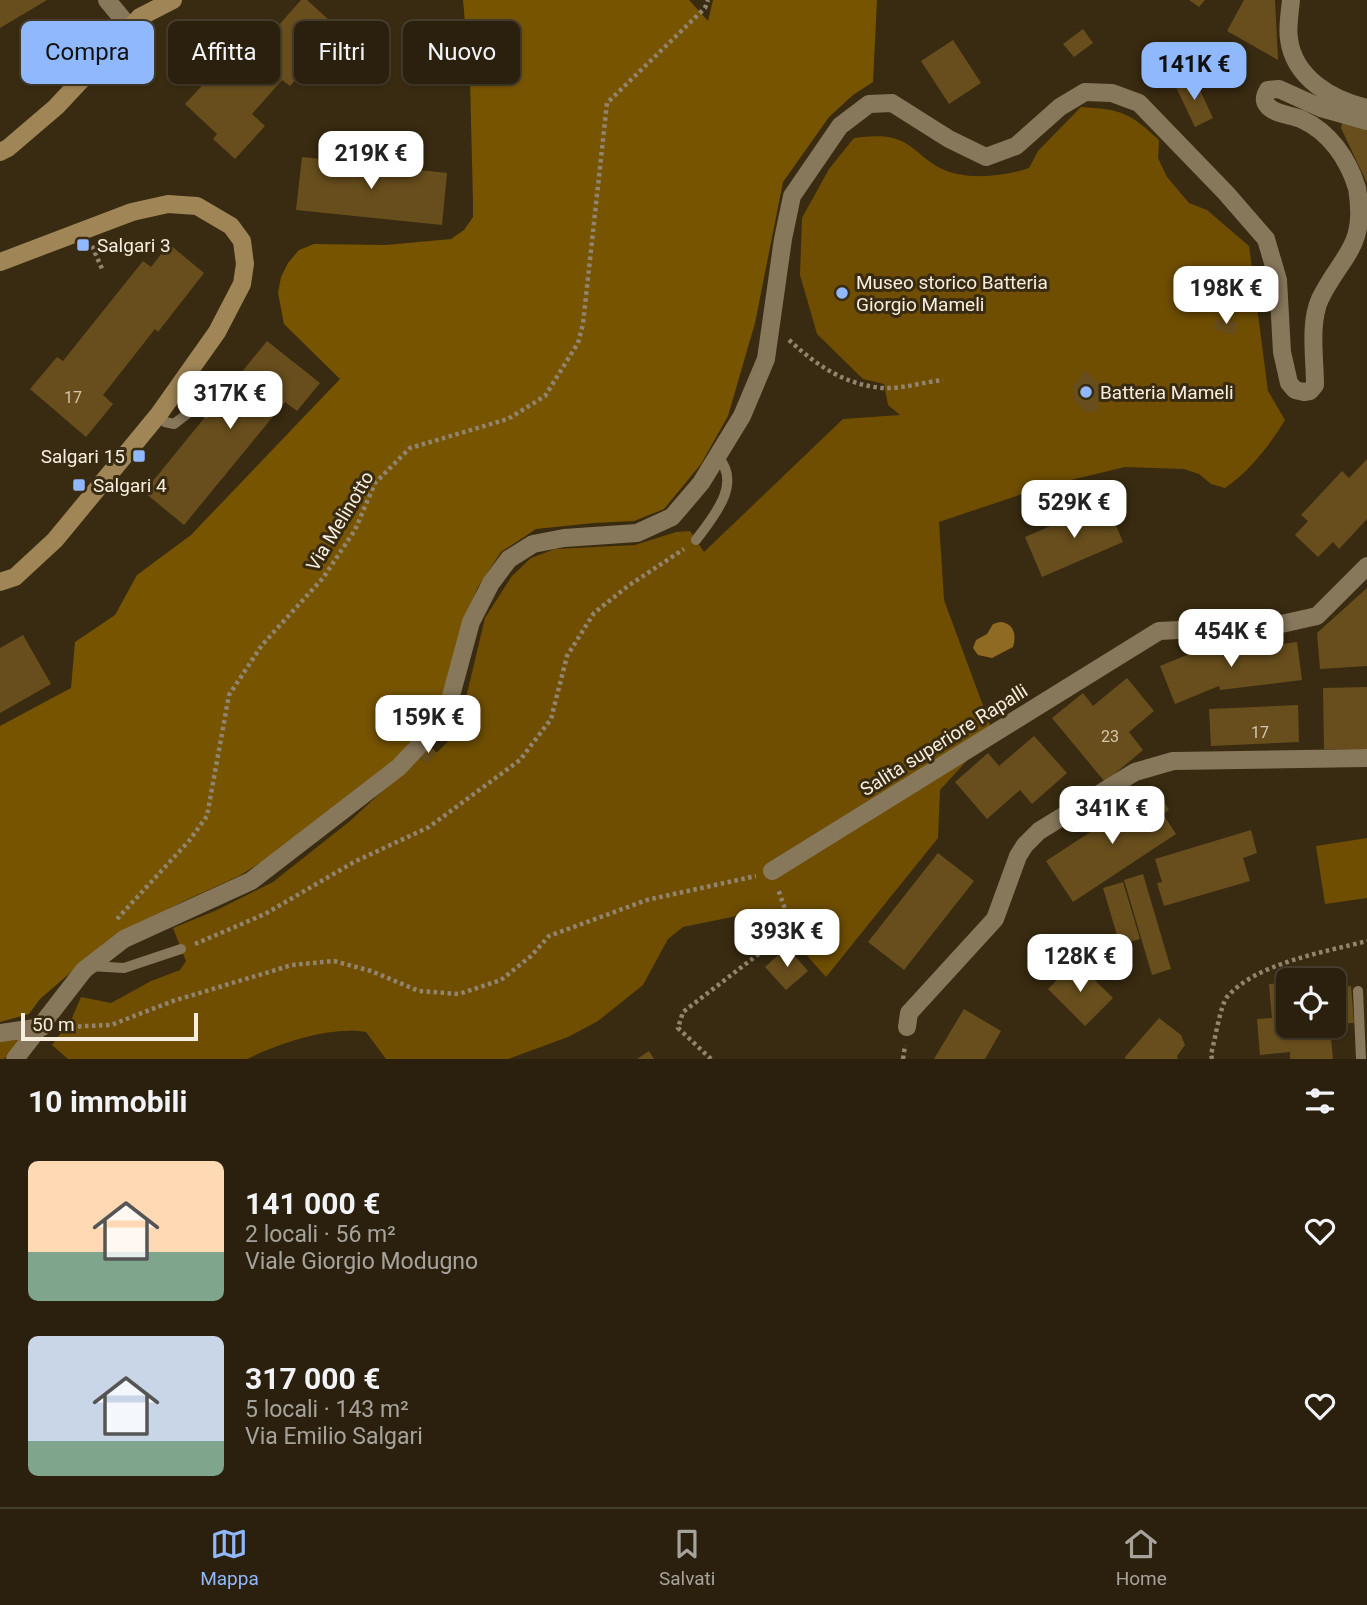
<!DOCTYPE html>
<html lang="it">
<head>
<meta charset="utf-8">
<style>
	:root { --surface:#2b200d; --page:#332816; --text:#f1f3f6; --muted:#a6a39d; --line:#473e2e; --accent:#90b8fd }
	body { margin:0; font-family:Roboto,sans-serif; background:var(--page); color:var(--text); height:100vh; display:flex; flex-direction:column; font-size:26px; white-space:nowrap }
	* { box-sizing:border-box; margin:0 }
	p { font-size:23px; color:var(--muted) }
	.icon { flex:none; width:38px; height:38px; fill:none; stroke:currentColor; stroke-width:2; stroke-linecap:round; stroke-linejoin:round }
	.map { position:relative; height:1059px; overflow:hidden }
	.side { display:flex; flex-direction:column; background:var(--surface); flex:1 }
	.side>* { flex:none }
	.top-card { position:absolute; left:21px; top:21px; width:700px; height:63px; display:flex; gap:14px }
	.controls { position:absolute; left:1276px; top:968px; display:grid; gap:14px }
	.controls a { display:grid; place-items:center; width:70px; height:70px; border-radius:10px; background:var(--surface); box-shadow:0 2px 5px #0004,0 0 0 2px var(--line); font-size:35px }
	.scale { position:absolute; left:21px; bottom:18px; width:177px; box-sizing:border-box; padding-left:7px; border:4px solid #f7eedf; border-top:0; font-size:19px; line-height:24px; white-space:nowrap; color:#f7eedf; -webkit-text-stroke:5px #392b11; paint-order:stroke }
	.price { position:absolute; translate:-50% -60px; padding:0 16px; border-radius:14px; background:#fff; color:#222; font-size:23px; line-height:46px; filter:drop-shadow(0 2px 4px #0008) }
	.price::after { content:''; position:absolute; left:50%; top:42px; width:21px; height:16px; margin-left:-10px; background:inherit; clip-path:polygon(0 0,100% 0,50% 100%) }
	.price.on { background:var(--accent); color:#111 }
	ul { padding:0; list-style:none }
	li { display:flex; align-items:center; gap:21px; height:175px; padding:0 28px }
	li span { display:grid; place-items:center; flex:none; width:196px; height:140px; border-radius:10px; color:#555 }
	li>.icon { margin-inline-start:auto }
	span .icon { width:84px; height:84px; fill:#fffc; stroke-width:1 }
	li b { font-size:30px }
	h2 { display:flex; justify-content:space-between; align-items:center; height:84px; padding:0 28px; font-size:30px }
	.chip { padding:0 24px; border-radius:10px; background:var(--surface); box-shadow:0 2px 5px #0004,0 0 0 2px var(--line); font-size:24px; line-height:63px }
	.chip.on { background:var(--accent); color:#111 }
	.tabs { display:flex; justify-content:space-around; align-items:center; height:98px; border-top:2px solid var(--line); background:var(--surface); font-size:19px; color:var(--muted) }
	.tabs a { display:grid; justify-items:center; gap:4px }
	.tabs .on { color:var(--accent) }
	.map>svg:first-child { display:block }
	.green { fill:#6f4e01 }
	.forest { fill:#775400 }
	.water { fill:#8e6a22 }
	.building { fill:#684e1d }
	.lines { fill:none; stroke-linecap:round; stroke-linejoin:round }
	.path { stroke:#918570; stroke-width:4.5; stroke-dasharray:3.5 3.5; stroke-linecap:butt }
	.lane { stroke:#87775b; stroke-width:10 }
	.street { stroke:#87775b; stroke-width:18 }
	.secondary { stroke:#a08656; stroke-width:18 }
	.poi-dot { fill:#90b8fd; stroke:#392b11; stroke-width:2.5 }
	.labels { text-anchor:middle; dominant-baseline:central; stroke-width:6; stroke-linejoin:round; paint-order:stroke }
	.number-label { font-size:16px; fill:#d3c6ae }
	.poi-label { font-size:19px; fill:#f7eedf; stroke:#392b11; text-anchor:start }
	.street-label { font-size:19px; fill:#f7eedf; stroke:#392b11 }
</style>
</head>
<body>
<div class="map">
<svg width="1367" height="1059" viewBox="0 0 1367 1059">
	<rect width="100%" height="100%" fill="#392b11"/>
	<path class="green" d="M1081,107C1121,109 1130,113 1159,140L1158,158L1167,177L1189,203L1207,210L1249,246L1268,391L1285,420C1269,446 1250,471 1225,488L1211,484L1199,474L1184,469L1125,467L1046,486L939,522L944,600L995,738L972,755L940,790L938,838L826,977L793,940L773,932L769,922L752,915H742L683,927L668,939L643,985L598,1021L568,1037L508,1059H386L366,1032C331,1026 279,1043 247,1059H68L52,1045L72,1018L81,997L111,1003L151,981L180,970L186,961L173,928L217,910L273,882L350,821L419,757L426,763L468,722L465,702L485,618L512,576L531,558L555,549L635,545L676,532L690,531L704,552L843,419L900,415L888,405L884,384L863,379L817,334L800,275L802,218L829,169L854,138C873,136 890,134 907,144C918,151 927,161 938,167C963,181 1003,177 1029,168L1038,151Z
		M1367,838V898L1325,904L1316,846Z
		M29,1032L4,1059H0V1039Z"/>
	<path class="forest" d="M463,0H689L708,21L713,0H877L873,82L853,95L829,117L783,182L755,323L728,416L701,464L664,509L634,521L594,523L536,529L501,552L478,587L464,621L445,692L433,721L398,759L281,850L239,876L182,902L107,941L40,999L29,1014L0,1022V726L71,688L75,642L115,615L137,575L191,535L340,379L284,324L278,293L281,277L288,263L299,250L314,244L386,245L451,239L464,230L473,217V202L470,80Z"/>
	<path class="water" d="M1000,622C1014,623 1017,635 1013,647L992,658L978,655L973,648L976,640L987,634L993,624Z"/>
	<path class="building" d="M0,0H47L0,28Z
		M301,0H307L340,30L290,86L282,80L252,114L265,126L235,159L213,139L217,134L185,104L211,76L216,81L257,36L264,42Z
		M1189,0H1205L1199,7Z
		M1244,0H1275L1278,60L1227,31Z
		M1083,29L1093,43L1074,57L1063,44Z
		M953,40L981,83L949,104L921,61Z
		M1194,77L1213,118L1195,127L1175,85Z
		M1342,123L1367,128V183L1341,128Z
		M302,157L447,173L442,225L296,210Z
		M169,244L204,273L158,332L155,329L103,395L113,404L86,437L30,389L57,357L63,361L143,261L151,267Z
		M1216,319L1238,322L1235,335L1213,329Z
		M267,341L320,383L297,411L285,402L184,525L144,492Z
		M1085,370L1098,382L1100,398L1098,401L1100,410L1088,413L1074,402L1073,386Z
		M1367,459V519L1339,549L1333,542L1318,557L1295,535L1308,521L1301,515L1342,471L1349,478Z
		M1106,502L1123,542L1042,577L1025,537Z
		M1367,588V666L1320,669L1317,633Z
		M23,635L51,684L0,713V648Z
		M1221,641L1225,651L1297,642L1302,680L1220,690L1219,686L1175,704L1160,666Z
		M1127,678L1154,711L1129,732L1143,750L1105,782L1052,718L1083,693L1093,706Z
		M1367,687V749H1324L1323,688Z
		M1298,705L1299,742L1211,746L1209,709Z
		M1034,736L1067,773L1032,804L1020,790L987,819L955,782L988,753L999,766Z
		M430,746L437,753L426,763L419,757Z
		M1156,789L1169,810L1163,814L1176,834L1073,902L1046,861Z
		M1251,830L1257,853L1243,858L1250,881L1164,906L1157,883L1162,882L1155,859Z
		M938,853L974,881L904,970L868,942Z
		M1143,874L1171,969L1152,975L1124,880Z
		M1123,882L1140,939L1120,945L1103,888Z
		M787,947L808,971L786,990L765,967Z
		M1075,961L1113,998L1085,1026L1048,989Z
		M1288,982V1026H1330L1333,1059H1290V1052L1260,1055L1257,1019L1272,1018L1269,984Z
		M1351,986L1354,1023L1334,1024V988Z
		M964,1009L1001,1031L985,1059H934Z
		M1159,1018L1181,1035L1185,1045L1177,1056L1178,1059H1125V1057Z
		M649,1051L654,1059H637Z"/>
	<g class="lines">
		<path class="path" d="M92,246L103,271
			M789,340C816,365 845,385 883,388C902,389 924,382 943,380
			M117,919L189,841L207,816L229,695L262,645L323,578L355,530L375,483L410,448L508,419L545,396L578,343L583,324L607,103L705,8L708,0
			M195,944L265,914L354,862L429,827L520,760L551,719L567,656L594,613L628,586L684,549
			M64,1027L111,1025L173,1001L292,965L334,961L371,971L419,991L459,994L501,980L531,956L549,936L647,900L756,876
			M711,1059L678,1028L683,1012L786,933L784,906L778,889
			M903,1059L905,1045
			M1212,1059L1211,1054C1215,1041 1220,1006 1227,997C1256,963 1325,952 1367,941"/>
		<path class="lane" d="M159,414L165,422L174,424L196,407L201,408L206,413
			M696,540C714,516 743,483 717,456
			M89,966L124,968L181,949
			M1358,991L1361,1059"/>
		<path class="street" d="M107,0L130,28
			M1291,0C1290,12 1287,27 1289,39C1294,78 1332,100 1367,108
			M772,871L1159,631L1277,625L1317,616L1367,566
			M907,1027L909,1013L995,919L1018,856L1025,845L1039,831L1135,772L1173,761L1367,758
			M0,1033L42,1027
			M15,1059L84,970L124,939L251,881L399,767L445,718L471,622L491,583L509,559L533,544L564,538L637,533L672,517L701,483L742,416L766,359L783,239L792,196L840,126L869,104L892,103L949,139L986,157L1016,146L1060,107L1085,92L1112,93L1139,103L1226,193L1266,239L1278,280L1282,352L1289,383L1295,390L1304,392L1310,391L1315,385C1315,359 1309,323 1320,299C1342,254 1367,248 1357,188C1348,159 1330,132 1301,119C1292,115 1273,114 1267,105C1263,100 1265,95 1268,90L1279,89L1321,108L1367,121"/>
		<path class="secondary" d="M0,152L8,148L56,107L140,17L173,0
			M0,262L132,212L168,204L197,206L231,226L242,241L245,264L242,284L217,332L159,414L55,540L15,577L0,582"/>
	</g>
	<g class="poi-dot">
		<rect x="76" y="238" width="14" height="14" rx="3.5"/>
		<circle cx="842" cy="293" r="7"/>
		<circle cx="1086" cy="392" r="7"/>
		<rect x="132" y="449" width="14" height="14" rx="3.5"/>
		<rect x="72" y="478" width="14" height="14" rx="3.5"/>
	</g>
	<g class="labels">
		<g class="number-label">
			<text x="73" y="397">17</text>
			<text x="1260" y="732">17</text>
			<text x="1110" y="736">23</text>
		</g>
		<g class="poi-label">
			<text x="97" y="245">Salgari 3</text>
			<text x="856" y="282">Museo storico Batteria<tspan x="856" dy="22">Giorgio Mameli</tspan></text>
			<text x="1100" y="392">Batteria Mameli</text>
			<text x="125" y="456" text-anchor="end">Salgari 15</text>
			<text x="93" y="485">Salgari 4</text>
		</g>
		<g class="street-label">
			<text transform="translate(340 521) rotate(-59)">Via Melinotto</text>
			<text transform="translate(944 740) rotate(-32)">Salita superiore Rapalli</text>
		</g>
	</g>
</svg>
<div class="controls">
<a><svg class="icon" aria-label="locate" viewBox="0 0 24 24"><circle cx="12" cy="12" r="6"/><path d="M12 2v4M12 18v4M2 12h4M18 12h4"/></svg></a>
</div>
<div class="scale">50 m</div>
<b class="price on" style="left:1194px;top:102px">141K €</b>
<b class="price" style="left:371px;top:191px">219K €</b>
<b class="price" style="left:1226px;top:326px">198K €</b>
<b class="price" style="left:230px;top:431px">317K €</b>
<b class="price" style="left:1074px;top:540px">529K €</b>
<b class="price" style="left:1231px;top:669px">454K €</b>
<b class="price" style="left:428px;top:755px">159K €</b>
<b class="price" style="left:1112px;top:846px">341K €</b>
<b class="price" style="left:787px;top:969px">393K €</b>
<b class="price" style="left:1080px;top:994px">128K €</b>
<div class="top-card">
<a class="chip on">Compra</a>
<a class="chip">Affitta</a>
<a class="chip">Filtri</a>
<a class="chip">Nuovo</a>
</div>
</div>
<section class="side">
<h2>10 immobili<svg class="icon" aria-label="filters" viewBox="0 0 24 24"><path d="M4 7h16M4 17h16"/><circle cx="9" cy="7" r="2"/><circle cx="15" cy="17" r="2"/></svg></h2>
<ul>
<li><span style="background:linear-gradient(#ffd9b3 65%,#7fa58c 0)"><svg class="icon" aria-label="home" viewBox="0 0 24 24"><path d="M3 11l9-7 9 7M6 9v11h12V9"/></svg></span><div><b>141 000 €</b><p>2 locali · 56 m²</p><p>Viale Giorgio Modugno</p></div><svg class="icon" aria-label="heart" viewBox="0 0 24 24"><path d="M12 20l-8-8c-3-5 5-10 8-4 3-6 11-1 8 4z"/></svg></li>
<li><span style="background:linear-gradient(#c9d6e8 75%,#7fa58c 0)"><svg class="icon" aria-label="home" viewBox="0 0 24 24"><path d="M3 11l9-7 9 7M6 9v11h12V9"/></svg></span><div><b>317 000 €</b><p>5 locali · 143 m²</p><p>Via Emilio Salgari</p></div><svg class="icon" aria-label="heart" viewBox="0 0 24 24"><path d="M12 20l-8-8c-3-5 5-10 8-4 3-6 11-1 8 4z"/></svg></li>
</ul>
</section>
<nav class="tabs">
<a class="on"><svg class="icon" aria-label="map" viewBox="0 0 24 24"><path d="M3 6l6-2 6 2 6-2v14l-6 2-6-2-6 2zM9 4v14M15 6v14"/></svg>Mappa</a>
<a><svg class="icon" aria-label="saved" viewBox="0 0 24 24"><path d="M7 4h10v16l-5-4-5 4z"/></svg>Salvati</a>
<a><svg class="icon" aria-label="home" viewBox="0 0 24 24"><path d="M3 11l9-7 9 7M6 9v11h12V9"/></svg>Home</a>
</nav>
</body>
</html>
